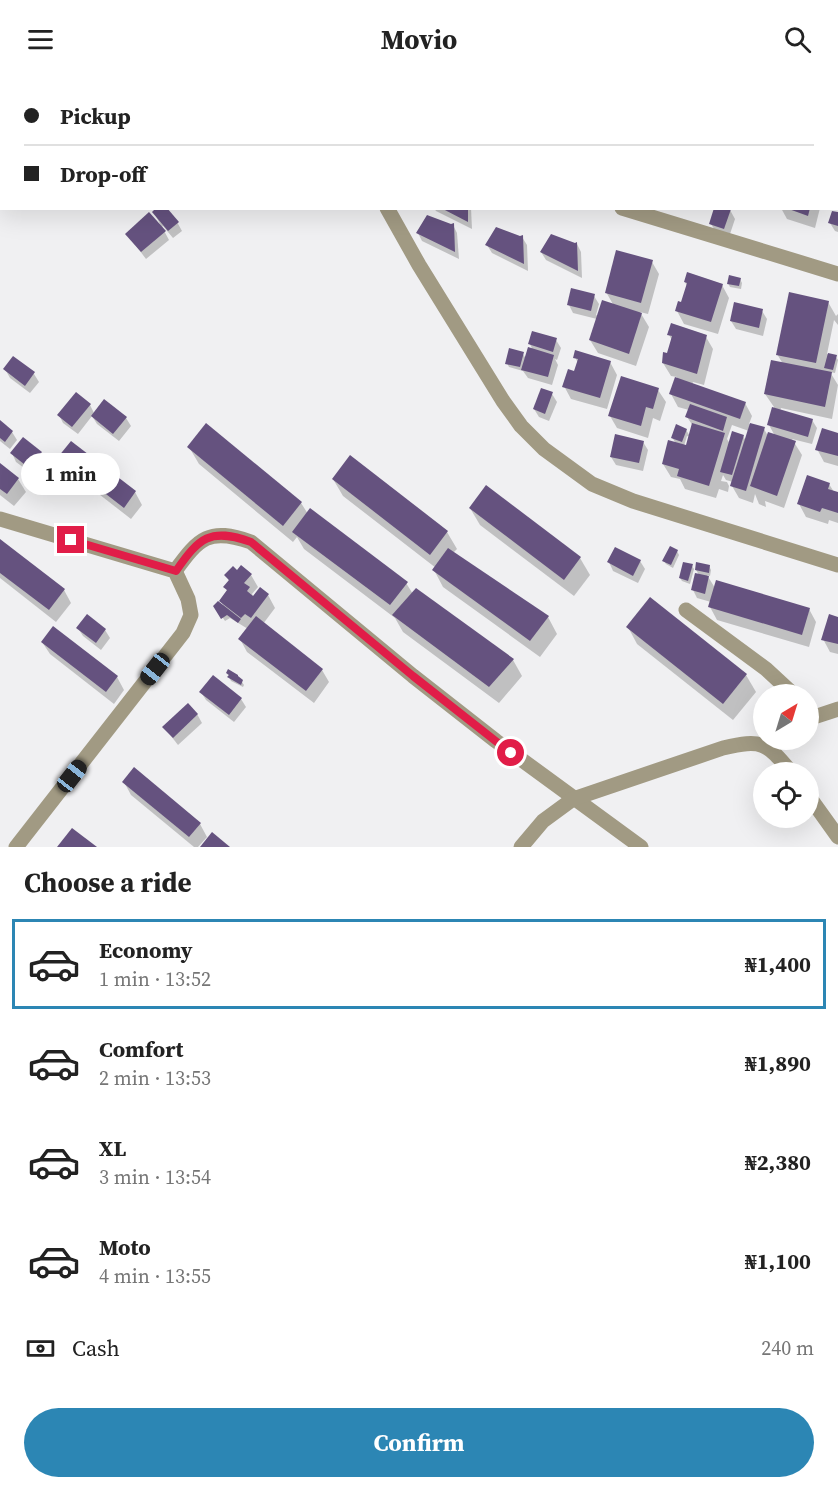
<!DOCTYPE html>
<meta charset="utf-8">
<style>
body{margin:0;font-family:"Source Serif 4",serif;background:#f6f6f6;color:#222;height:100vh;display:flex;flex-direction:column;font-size:22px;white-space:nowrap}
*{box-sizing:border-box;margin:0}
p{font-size:20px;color:#767676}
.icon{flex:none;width:33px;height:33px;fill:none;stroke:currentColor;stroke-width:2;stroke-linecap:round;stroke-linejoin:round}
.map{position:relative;height:769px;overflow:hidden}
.drawer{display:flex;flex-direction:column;background:#fff;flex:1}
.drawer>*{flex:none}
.banner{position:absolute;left:0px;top:0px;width:838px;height:132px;box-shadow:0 6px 24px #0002;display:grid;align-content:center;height:132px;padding:0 24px;background:#fff}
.needle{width:39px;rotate:38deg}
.fabs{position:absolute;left:753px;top:606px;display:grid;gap:12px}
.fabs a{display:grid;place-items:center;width:66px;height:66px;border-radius:50%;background:#fff;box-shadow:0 6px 24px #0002;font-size:30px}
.end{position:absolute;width:27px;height:27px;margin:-14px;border:8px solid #e11d48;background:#fff;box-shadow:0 0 0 3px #fff}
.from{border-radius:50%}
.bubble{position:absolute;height:42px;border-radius:21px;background:#fff;box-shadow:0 6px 24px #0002;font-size:20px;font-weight:700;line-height:42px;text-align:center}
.car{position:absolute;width:18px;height:36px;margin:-18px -9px;border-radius:8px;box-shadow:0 0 4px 2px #0007;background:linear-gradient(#222 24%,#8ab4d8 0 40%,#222 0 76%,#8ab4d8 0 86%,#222 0)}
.banner b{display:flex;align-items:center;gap:21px;height:57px;font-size:22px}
.banner b+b{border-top:2px solid #e0e0e0}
.banner i{width:15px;height:15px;background:#222}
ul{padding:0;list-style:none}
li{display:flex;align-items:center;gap:18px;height:90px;margin:0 12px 9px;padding:0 12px;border:3px solid transparent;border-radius:0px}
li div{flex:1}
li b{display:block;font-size:22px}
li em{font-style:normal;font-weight:700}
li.selected{border-color:#2c86b4}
li>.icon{width:54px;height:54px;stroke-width:1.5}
h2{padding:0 24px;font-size:27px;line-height:72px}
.pay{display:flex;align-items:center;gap:15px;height:66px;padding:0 24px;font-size:22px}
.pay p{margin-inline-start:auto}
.cta{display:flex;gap:12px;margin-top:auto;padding:12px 24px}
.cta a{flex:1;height:69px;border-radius:36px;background:#2c86b4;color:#fff;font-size:24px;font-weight:700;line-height:69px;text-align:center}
header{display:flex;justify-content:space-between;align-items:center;height:78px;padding:0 24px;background:#fff;font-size:27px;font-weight:700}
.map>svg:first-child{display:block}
</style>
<header><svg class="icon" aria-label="menu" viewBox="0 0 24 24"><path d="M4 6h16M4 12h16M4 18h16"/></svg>Movio<svg class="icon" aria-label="search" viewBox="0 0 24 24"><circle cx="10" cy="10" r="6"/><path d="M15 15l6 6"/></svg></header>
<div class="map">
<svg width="838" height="769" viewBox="0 0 838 769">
<rect width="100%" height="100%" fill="#f0f0f2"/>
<g fill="#0003" fill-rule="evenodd">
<path d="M434,0H457L461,2H433Z"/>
<path d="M653,0H674L673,2Z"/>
<path d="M785,0H830L829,2Z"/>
<path d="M833,0H838V69L837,2H832Z"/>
<path d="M434,130H471L472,151L436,133Z"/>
<path d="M716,130L730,132L735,141L729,159L716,154L711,146Z"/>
<path d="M781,130H820L815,150L787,141Z"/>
<path d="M154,134L177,144L182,153L173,160L163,148L162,149L169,162L146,181L127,156L161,148Z"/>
<path d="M838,136V154L835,153L830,145Z"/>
<path d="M453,147L457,155L459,181L422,163L418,155Z"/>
<path d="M522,159L527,167L528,193L492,175L487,167Z"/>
<path d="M577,166L581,174L582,200L546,182L541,174Z"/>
<path d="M652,184L659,196L648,236L640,234L649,249L636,288L598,275L590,262L597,241L573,235L569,227L594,218L599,226L596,237L598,238L614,228L606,214Z"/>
<path d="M740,201L742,205L741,211L730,209L728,205Z"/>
<path d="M685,204L722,207L729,220L718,256L684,246L677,233L682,226L687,208Z"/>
<path d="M828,224L836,238L838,236V247L834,242L827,276L836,279L838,282L835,295L830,294L838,307L832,341L781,330L780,333L812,342L817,350L812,366L792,361L802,377L784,430L765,423L766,429L759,426L755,416L753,425L739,420L732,408L733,404L726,402L723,397L721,403L727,404L729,408L728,414L719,411L716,420L685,411L680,401L671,399L663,386L676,366L672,359L686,352L690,358L693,348L687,339L689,332L678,329L671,316L677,299L671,298L663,285L668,277L672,262L669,257L706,259L713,271L704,307L693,304L692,307L745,325L752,338L749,346L764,351L768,358H775L769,347L774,329L765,316L783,286L777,276ZM732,347L749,353L746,363L743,358L730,366L727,361ZM687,358L690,359L687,369L684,368Z"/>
<path d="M762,233L767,241L763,258L736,251L731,243Z"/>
<path d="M556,262L561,270L557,282L555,281L558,287L552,307L528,300L523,293L509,289L507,285L523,276L526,281L533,273L530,266Z"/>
<path d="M575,279L610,284L617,297L607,331L571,321L564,308L575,295L578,285Z"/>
<path d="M13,280L34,296L39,304L30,315L10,300L5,291Z"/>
<path d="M658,312L666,324L660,343L653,340L648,360L617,350L610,338Z"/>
<path d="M552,316L557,324L549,343L539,339L534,331Z"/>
<path d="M90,327L94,335L126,340L131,348L119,363L97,346L92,338L78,356L63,345L59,337Z"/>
<path d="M0,344L12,354L17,362L10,371L0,363Z"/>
<path d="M207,347L301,425L308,436L406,505L413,516L513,582L522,598L499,625L403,554L395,540L304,471L297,459L293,464L199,386L189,369Z"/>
<path d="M838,356V388L824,384L817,371Z"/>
<path d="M23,361L41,375L46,383L35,398L16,384L12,375Z"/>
<path d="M643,364L648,372L643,393L616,387L611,379Z"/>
<path d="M71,365L135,414L142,427L131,441L68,392L60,380Z"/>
<path d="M0,387L18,401L26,414L14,428L0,417Z"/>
<path d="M333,401L447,454L457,471L453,475L548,539L557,556L540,579L443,509L434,492L436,490L343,418Z"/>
<path d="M829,406L834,414L838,416V445L829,442L828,446L806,439L799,426Z"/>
<path d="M470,430L580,480L590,497L574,518L480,447Z"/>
<path d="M0,463L64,512L71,525L56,544L0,500Z"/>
<path d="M677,473L679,477L673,490L666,486L664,483Z"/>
<path d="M640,483L645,491L638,505L613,493L609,484Z"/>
<path d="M692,488L694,491L690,506L682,503L680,500Z"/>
<path d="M709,488L711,492L710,498L707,497L715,510L809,531L816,544L809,569L717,542L710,529L711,524L697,520L693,512L699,497L696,492Z"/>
<path d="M237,494L251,497L258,509L252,516L254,520L268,517L275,530L263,546L322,592L329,604L314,625L247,574L240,561L248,551L230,540L225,543L215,528L225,531L221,523L228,514L225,509L229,503L226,497Z"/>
<path d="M838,540V576L830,574L823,561Z"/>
<path d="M628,549L746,597L756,614L733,642L637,566Z"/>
<path d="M53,550L117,599L124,612L114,626L50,576L42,564Z"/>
<path d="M78,550L105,552L110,560L101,572L83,558Z"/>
<path d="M227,595L242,604L244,607L243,609L231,603Z"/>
<path d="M201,614L241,621L246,629L234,644L206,622Z"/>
<path d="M197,636L202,645L178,667L164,649Z"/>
<path d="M124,704L200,746L207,759L198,769H194L131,717Z"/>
</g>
<g fill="#65527f">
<path d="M156,130H167L179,144L168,153L152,134Z"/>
<path d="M441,130H468V144Z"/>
<path d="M714,130L731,131L724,151L709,146Z"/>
<path d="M786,130H810L808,138Z"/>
<path d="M832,133L838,134V148L828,145Z"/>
<path d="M149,134L166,153L141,174L125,156Z"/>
<path d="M427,137L451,146L454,145L455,174L416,155Z"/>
<path d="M496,149L520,158L523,157L524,186L485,167Z"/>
<path d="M551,156L575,165L577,164L578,193L540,174Z"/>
<path d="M616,172L653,182L641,225L605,215Z"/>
<path d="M687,194L723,206L711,244L675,233L678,223L681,224L687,205L684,204Z"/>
<path d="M729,197L741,200L739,208L727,206Z"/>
<path d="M571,210L595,216L591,233L567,227Z"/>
<path d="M789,214L829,223L816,285L776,277Z"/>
<path d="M602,222L642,235L629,276L589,262Z"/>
<path d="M734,224L763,231L759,250L730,243Z"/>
<path d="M671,245L707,257L697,296L662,285L663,274L667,275L672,258L667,257Z"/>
<path d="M532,253L557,260L553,274L528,266Z"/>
<path d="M528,269L554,277L548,299L521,292Z"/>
<path d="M509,270L524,274L520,289L505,286Z"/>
<path d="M575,272L611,283L600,320L562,309L568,291L574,293L578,281L573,280Z"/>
<path d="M828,275L837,277L833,292L824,290Z"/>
<path d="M13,278L35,294L25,308L3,291Z"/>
<path d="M771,282L832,294L825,329L764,316Z"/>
<path d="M621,298L659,310L653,331L646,329L641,348L608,338Z"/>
<path d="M675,299L746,324L740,341L669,316Z"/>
<path d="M541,310L553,314L545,336L533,331Z"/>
<path d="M76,314L91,326L72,349L57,337Z"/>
<path d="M104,321L127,339L113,356L91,338Z"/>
<path d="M690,326L727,339L723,353L685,339Z"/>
<path d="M772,329L813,341L808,359L767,347Z"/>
<path d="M0,342L13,353L5,364L0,360Z"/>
<path d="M206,345L302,424L283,448L187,369Z"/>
<path d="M692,345L725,355L709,408L677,398L679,391L662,386L668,362L686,367Z"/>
<path d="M750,345L765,349L746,413L730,408Z"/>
<path d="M676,346L687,351L682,364L671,360Z"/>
<path d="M822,350L838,355V378L815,372Z"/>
<path d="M732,353L744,357L732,397L720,394Z"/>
<path d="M768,354L796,363L777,418L750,408Z"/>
<path d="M615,356L644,363L639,385L610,379Z"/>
<path d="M23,359L42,374L29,390L10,375Z"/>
<path d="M71,363L136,413L124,430L58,379Z"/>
<path d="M350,377L448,453L430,477L332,401Z"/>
<path d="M0,385L19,400L7,416L0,411Z"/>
<path d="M807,397L830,405L828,411L838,414V435L822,430L820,434L797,426Z"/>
<path d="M486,407L581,479L564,502L469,430Z"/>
<path d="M310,430L408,504L390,527L292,454Z"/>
<path d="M0,461L65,511L49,532L0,495Z"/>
<path d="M670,468L678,472L671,487L662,483Z"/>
<path d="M615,469L641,482L633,498L607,484Z"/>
<path d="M448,470L549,538L530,563L432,492Z"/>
<path d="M683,484L693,486L688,503L679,500Z"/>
<path d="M696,484L710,487L709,495L695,492Z"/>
<path d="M241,487L252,496L244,505L250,509L247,513L253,518L260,509L269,516L251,540L245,536L241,540L219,523L227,512L223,509L229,502L224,497L233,488L237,492Z"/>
<path d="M695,495L709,498L705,516L691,512Z"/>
<path d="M716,502L810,530L802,557L708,529Z"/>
<path d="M416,510L514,581L489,609L392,537Z"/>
<path d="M650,519L747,596L723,626L626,549Z"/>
<path d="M218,523L241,541L238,545L227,537L221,541L213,528Z"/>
<path d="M87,536L106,551L96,565L76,550Z"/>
<path d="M829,536L838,539V566L821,562Z"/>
<path d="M256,538L323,591L306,613L238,561Z"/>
<path d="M53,548L118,598L106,614L41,564Z"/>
<path d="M228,591L238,597V598L243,602L241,607L227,599L229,597L226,595Z"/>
<path d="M213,597L242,620L229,637L199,614Z"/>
<path d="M188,625L198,636L173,660L162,649Z"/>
<path d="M134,689L201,745L189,759L122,704Z"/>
<path d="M72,750L97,769H57Z"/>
<path d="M212,754L230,769H200Z"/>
</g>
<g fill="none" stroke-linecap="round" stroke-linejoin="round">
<g stroke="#a19a83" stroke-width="15">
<path d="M315,0L316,2"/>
<path d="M387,130L419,187L503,323L521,348L544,371L592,406L633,423L838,487"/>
<path d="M622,130L838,196"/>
<path d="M0,441L175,493L188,521L191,537L183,555L16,769"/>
<path d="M175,493C199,460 209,449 251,464L413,598L496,663L641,769"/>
<path d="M686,532L766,591L793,616"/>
<path d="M808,641L838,631"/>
<path d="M808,717L838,759"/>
<path d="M521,769L543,743L573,721L723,670C762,661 766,664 791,694"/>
</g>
</g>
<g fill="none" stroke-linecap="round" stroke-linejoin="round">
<path stroke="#e11d48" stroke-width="8" d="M71,462L176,493C199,460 210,449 251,464L413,598L511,675"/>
</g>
</svg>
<div class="fabs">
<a><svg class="needle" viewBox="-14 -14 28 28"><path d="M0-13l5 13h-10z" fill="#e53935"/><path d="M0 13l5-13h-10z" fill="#767676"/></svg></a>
<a><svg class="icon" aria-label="locate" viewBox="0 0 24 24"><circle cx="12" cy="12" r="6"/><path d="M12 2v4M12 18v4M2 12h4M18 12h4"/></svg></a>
</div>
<i class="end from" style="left:511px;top:675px"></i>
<i class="end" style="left:71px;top:462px"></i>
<div class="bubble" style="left:21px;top:375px;width:99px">1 min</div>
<i class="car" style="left:155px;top:591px;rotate:218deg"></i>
<i class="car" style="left:72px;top:698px;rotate:38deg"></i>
<div class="banner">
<b><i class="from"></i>Pickup</b>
<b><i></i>Drop-off</b>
</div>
</div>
<section class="drawer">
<h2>Choose a ride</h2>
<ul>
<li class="selected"><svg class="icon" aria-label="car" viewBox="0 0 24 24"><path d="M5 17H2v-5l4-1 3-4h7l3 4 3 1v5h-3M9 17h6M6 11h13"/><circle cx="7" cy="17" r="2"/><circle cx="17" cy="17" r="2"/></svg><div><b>Economy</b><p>1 min · 13:52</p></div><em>₦1,400</em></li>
<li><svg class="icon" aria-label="car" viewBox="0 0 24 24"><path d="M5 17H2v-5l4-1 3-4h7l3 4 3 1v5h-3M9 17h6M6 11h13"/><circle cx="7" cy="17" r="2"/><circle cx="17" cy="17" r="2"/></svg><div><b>Comfort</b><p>2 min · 13:53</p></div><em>₦1,890</em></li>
<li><svg class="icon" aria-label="car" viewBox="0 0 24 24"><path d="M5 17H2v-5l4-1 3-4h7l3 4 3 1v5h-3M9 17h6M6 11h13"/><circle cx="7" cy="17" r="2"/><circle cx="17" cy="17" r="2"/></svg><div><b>XL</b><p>3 min · 13:54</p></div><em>₦2,380</em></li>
<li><svg class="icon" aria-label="car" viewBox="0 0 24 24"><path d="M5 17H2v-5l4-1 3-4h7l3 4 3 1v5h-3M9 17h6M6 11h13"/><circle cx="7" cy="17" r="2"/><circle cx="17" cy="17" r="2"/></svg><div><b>Moto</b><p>4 min · 13:55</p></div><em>₦1,100</em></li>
</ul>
<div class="pay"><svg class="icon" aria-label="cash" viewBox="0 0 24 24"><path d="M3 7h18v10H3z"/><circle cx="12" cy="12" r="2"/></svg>Cash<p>240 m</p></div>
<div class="cta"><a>Confirm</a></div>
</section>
